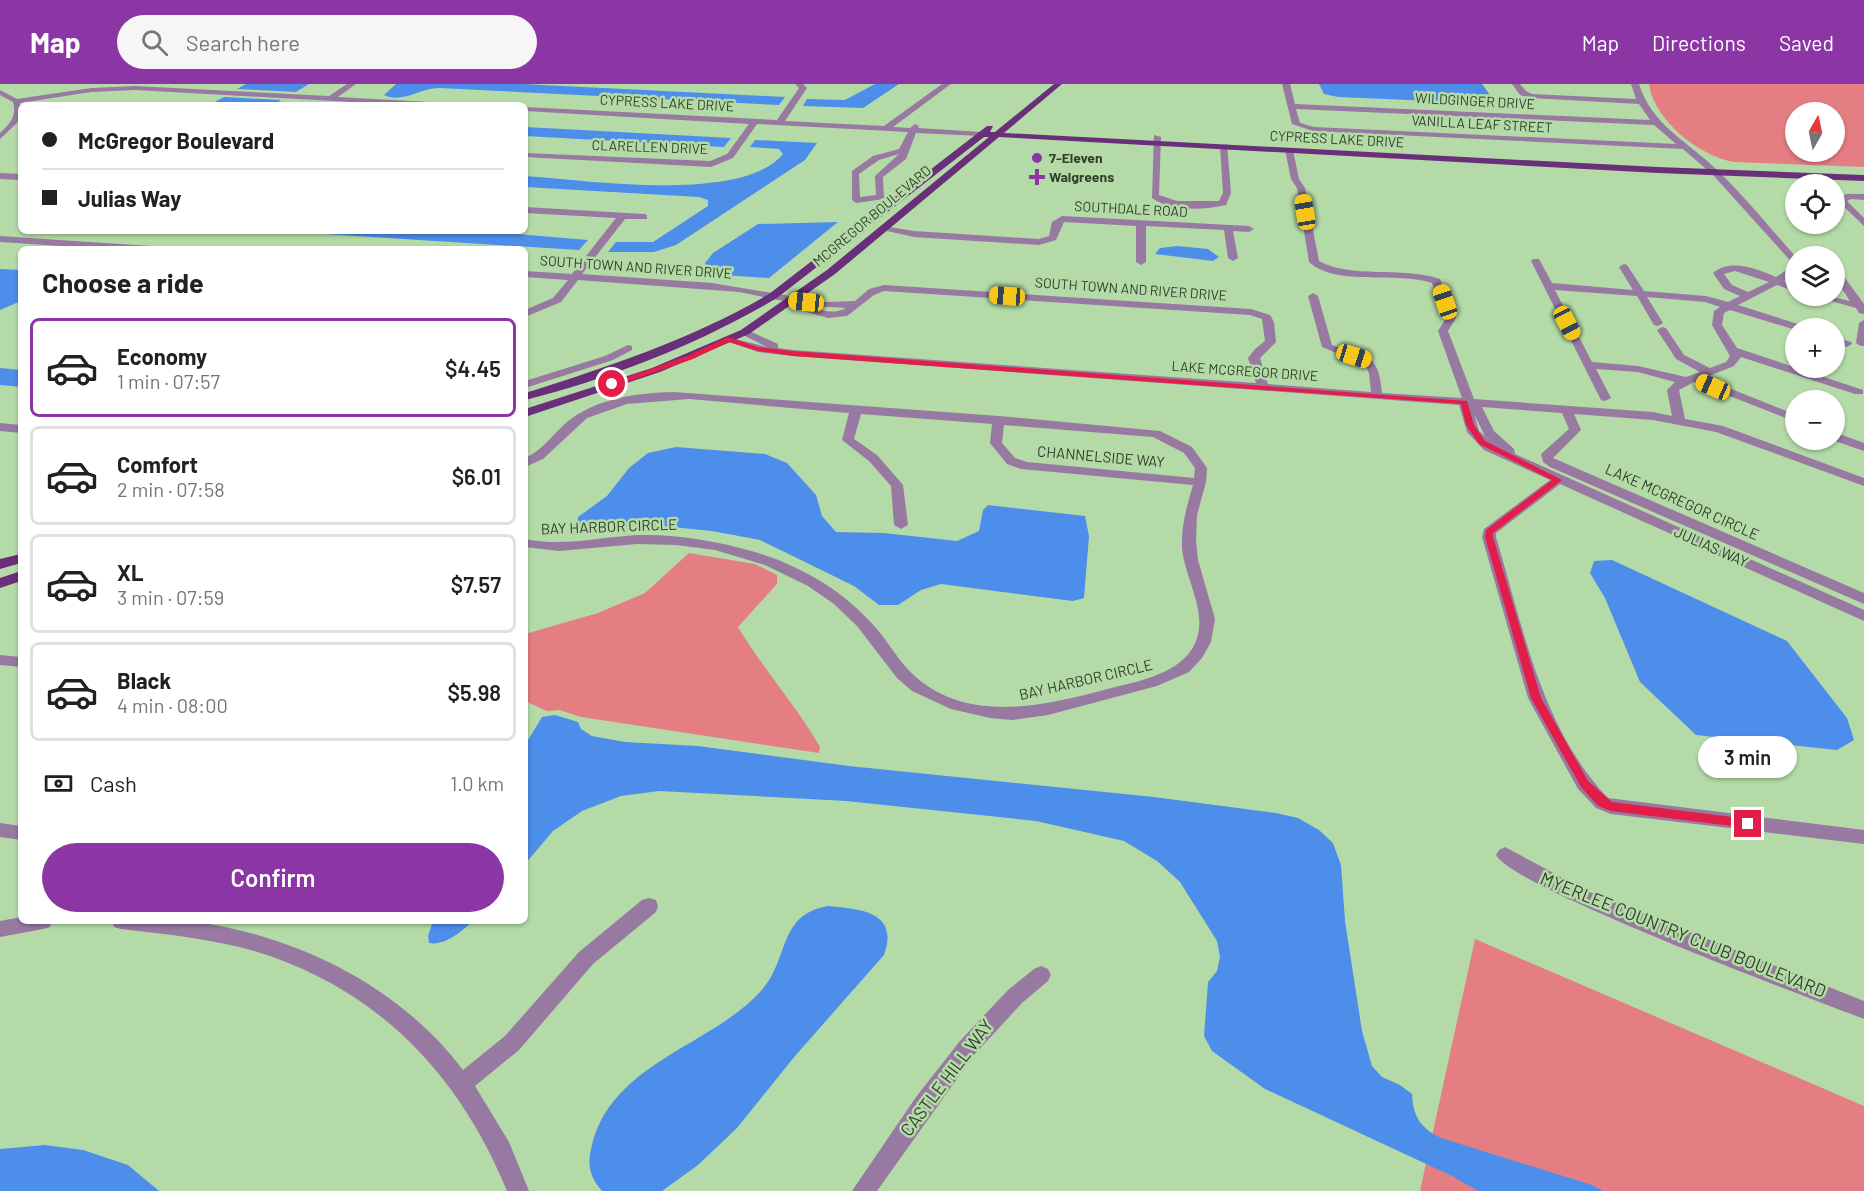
<!DOCTYPE html>
<meta charset="utf-8">
<style>
body{margin:0;font-family:Barlow,sans-serif;background:#f6f6f6;color:#202124;height:100vh;display:flex;flex-direction:column;font-size:22px;white-space:nowrap}
*{box-sizing:border-box;margin:0}
p{font-size:20px;color:#757577}
.icon{flex:none;width:33px;height:33px;fill:none;stroke:currentColor;stroke-width:2;stroke-linecap:round;stroke-linejoin:round}
.map{position:relative;flex:1;overflow:hidden}
.sheet{position:absolute;left:18px;top:162px;width:510px;height:678px;display:flex;flex-direction:column;background:#fff;border-radius:9px;box-shadow:0 2px 4px #0004}
.sheet>*{flex:none}
.guide{position:absolute;left:18px;top:18px;width:510px;height:132px;border-radius:9px;box-shadow:0 2px 4px #0004;display:grid;align-content:center;height:132px;padding:0 24px;background:#fff}
.needle{width:39px;rotate:9deg}
.fabs{position:absolute;left:1785px;top:18px;display:grid;gap:12px}
.fabs a{display:grid;place-items:center;width:60px;height:60px;border-radius:50%;background:#fff;box-shadow:0 2px 4px #0004;font-size:30px}
.end{position:absolute;width:27px;height:27px;margin:-14px;border:8px solid #e11d48;background:#fff;box-shadow:0 0 0 3px #fff}
.from{border-radius:50%}
.bubble{position:absolute;height:42px;border-radius:21px;background:#fff;box-shadow:0 2px 4px #0004;font-size:20px;font-weight:600;line-height:42px;text-align:center}
.car{position:absolute;width:18px;height:36px;margin:-18px -9px;border-radius:8px;box-shadow:0 0 4px 2px #0007;background:linear-gradient(#f5c518 24%,#345 0 40%,#f5c518 0 76%,#345 0 86%,#f5c518 0)}
.guide b{display:flex;align-items:center;gap:21px;height:57px;font-size:22px}
.guide b+b{border-top:2px solid #e0e0e0}
.guide i{width:15px;height:15px;background:#202124}
ul{padding:0;list-style:none}
li{display:flex;align-items:center;gap:18px;height:99px;margin:0 12px 9px;padding:0 12px;border:3px solid #e0e0e0;border-radius:9px}
li div{flex:1}
li b{display:block;font-size:22px}
li em{font-style:normal;font-weight:600}
li.current{border-color:#8b36a4}
li>.icon{width:54px;height:54px;stroke-width:1.5}
h2{padding:0 24px;font-size:27px;line-height:72px}
.pay{display:flex;align-items:center;gap:15px;height:66px;padding:0 24px;font-size:22px}
.pay p{margin-inline-start:auto}
.button{display:flex;gap:12px;margin-top:auto;padding:12px 24px}
.button a{flex:1;height:69px;border-radius:36px;background:#8b36a4;color:#fff;font-size:24px;font-weight:600;line-height:69px;text-align:center}
header{display:flex;align-items:center;gap:36px;box-sizing:border-box;height:84px;padding:0 30px;background:#8b36a4;color:#fff}
header strong{font-size:28px}
nav{display:flex;gap:33px;margin-inline-start:auto;font-size:21px}
.search{width:420px;height:54px;background:#f6f6f6;display:flex;align-items:center;gap:15px;box-sizing:border-box;padding:0 21px;border-radius:33px;color:#757577;font-size:22px}
.map>svg:first-child{display:block}
</style>
<header>
<strong>Map</strong>
<div class="search"><svg class="icon" aria-label="search" viewBox="0 0 24 24"><circle cx="10" cy="10" r="6"/><path d="M15 15l6 6"/></svg>Search here</div>
<nav><a>Map</a><a>Directions</a><a>Saved</a></nav>
</header>
<div class="map">
<svg width="1864" height="1107" viewBox="0 0 1864 1107">
<rect width="100%" height="100%" fill="#b4dba7"/>
<g fill="#e57e83" fill-rule="evenodd">
<path d="M1649,0H1864V83L1734,78C1699,72 1654,36 1649,0ZM1834,28V68H1796V28Z"/>
<path d="M689,469L755,480L777,491V500L738,543C763,585 796,621 820,663L819,669L581,633L559,626L547,627L525,617V550L598,529L645,509Z"/>
<path d="M1475,855L1864,1022V1107H1420Z"/>
</g>
<g fill="#4d8eeb">
<path d="M246,0H309L296,8L237,5Z"/>
<path d="M396,0H523L785,13L779,21L439,4C420,4 402,20 384,11Z"/>
<path d="M875,0H899L863,24L803,22L807,15L845,16Z"/>
<path d="M1319,0H1482L1493,15L1478,19L1338,13L1324,10Z"/>
<path d="M224,13L281,16L274,21H209Z"/>
<path d="M525,43L731,54L724,63L525,52Z"/>
<path d="M755,56L817,59L805,76L676,161L654,168H608L616,158H653L708,122V116L699,113L525,103V92C586,96 742,120 783,70L779,65L750,63Z"/>
<path d="M838,138L769,194L707,190L705,179L713,169L758,140Z"/>
<path d="M277,147H481L588,156L579,166Z"/>
<path d="M1177,162L1208,165L1219,173L1213,177L1155,170L1160,164Z"/>
<path d="M0,185L21,186V217L0,226Z"/>
<path d="M0,284L21,286V303L0,301Z"/>
<path d="M676,363L765,370L787,379L816,411L822,432L836,448L884,449L957,457L979,447L983,426L988,421L1085,432L1089,452L1084,514L1073,517L941,500L921,506L898,521H879L854,502L760,456L712,447L651,441L577,445L578,433L607,412L629,384L648,369Z"/>
<path d="M1612,476L1787,557L1847,634L1854,656L1837,666L1696,651L1640,598L1605,514L1590,489L1594,477Z"/>
<path d="M555,631L578,638L581,645L592,652L625,658L698,662L849,682L1154,713L1276,729L1298,734L1319,746L1333,759L1341,781L1345,837L1362,947L1372,982L1382,993L1400,1001L1412,1010C1413,1033 1421,1044 1441,1054L1592,1101L1603,1107H1478L1452,1092L1265,1005L1212,967L1204,952L1208,898L1217,887L1220,873L1217,857L1180,798L1157,777L1124,757L1036,737L846,717L659,707L621,712L582,727L553,747L525,780V661L542,633Z"/>
<path d="M828,822C859,825 900,827 884,871L795,972L737,1044L698,1081L662,1107H602C589,1092 587,1080 592,1061C612,979 711,962 761,907C790,875 777,831 828,822Z"/>
<path d="M433,837H473C462,847 445,862 429,859L428,852Z"/>
<path d="M45,1061L83,1066L128,1081L159,1107H0V1065Z"/>
</g>
<g fill="none" stroke-linecap="round" stroke-linejoin="round">
<g fill="#9879a2" fill-rule="evenodd">
<path d="M347,0H356L338,13L447,19L451,21H405L135,6L91,8L20,19L19,37L0,55V49C10,40 17,32 13,18L0,11V6L17,15L91,4L135,2L329,12Z"/>
<path d="M795,0H803L807,4L785,37L884,42L942,0H951L893,43L910,44L915,40L919,42L918,44L982,48L986,50L982,52L916,49L906,75L883,93L884,115L856,119L852,116V87L873,72L899,65L908,48L757,40L733,74L711,83L525,73V69L710,77L727,70L749,40L525,27V23L777,36L799,4ZM899,70L875,92L876,111L860,113L859,90L879,76Z"/>
<path d="M1282,0H1290L1295,20L1650,36L1639,20L1531,14L1520,11L1512,0H1520L1526,7L1532,10L1636,15L1631,0H1639C1652,42 1688,57 1718,87C1746,114 1770,144 1796,173V183L1714,92L1683,65L1313,47L1292,40ZM1296,25L1654,41L1676,60L1314,43L1300,39Z"/>
<path d="M1154,51L1161,53L1159,111L1177,117H1219L1223,109L1220,62L1227,60L1231,109L1226,121C1204,126 1172,128 1152,114Z"/>
<path d="M1289,64L1293,66L1299,95L1305,104L1319,177C1351,195 1401,182 1440,195L1456,234L1448,247L1474,315L1653,328L1672,332L1667,306L1675,298L1638,288L1596,285L1611,314L1605,317L1601,316L1531,177L1533,175H1539L1552,199L1633,206L1619,183L1624,180L1627,181L1644,207L1706,212L1728,218L1740,212L1724,205L1713,189C1730,174 1757,185 1776,193L1788,185H1794V189L1784,197L1796,201V208L1777,201L1738,221L1804,242L1805,244L1796,246L1730,226L1724,229L1722,241L1737,264L1863,306V310H1855L1741,273L1734,282L1704,294L1796,331V338L1694,298L1679,306L1685,335L1723,342L1864,394V402L1716,348L1653,336L1574,330L1581,346L1553,374L1864,509V520L1550,383L1543,378L1541,370L1569,345L1562,329L1482,323L1494,347L1514,365L1515,370L1864,526V537L1560,400L1496,449V453C1523,543 1541,644 1608,714L1864,746V760L1611,730L1596,724L1578,705L1528,614L1482,453L1484,445L1550,396L1484,366L1467,348L1459,321L793,272L758,268L723,256L728,253L767,263L741,250L740,248L745,245L778,260V264L793,266L1256,299L1248,274L1255,265L1265,257L1262,235L1250,231L884,207L874,211L847,232L828,234L807,228L788,218L739,208L578,196L561,218L525,233V226L553,214L568,196L525,193V187L572,190L616,134L525,129V123L644,130L647,131V135H625L582,190L712,199L826,218L855,217L869,205L884,201L1251,225L1270,231L1274,238L1276,258L1260,274L1268,300L1371,308L1369,289L1365,281L1322,263L1308,212L1313,209L1318,212L1332,261C1365,274 1379,267 1382,309L1462,314L1438,247L1446,234L1432,199C1397,187 1336,203 1309,178L1297,104L1291,95L1285,66ZM1735,187L1769,198L1748,208L1732,201L1724,190ZM1555,206L1637,212L1654,241L1658,242L1663,239L1647,213L1705,218L1720,223L1714,227L1712,241L1730,272L1726,278L1710,284L1684,271L1666,244L1662,243L1657,246L1676,275L1700,288L1686,293L1638,282L1592,278L1572,239L1568,236L1569,234ZM812,222L846,224C834,230 824,228 812,222ZM1474,330L1485,352L1496,362L1479,347Z"/>
<path d="M0,89L21,90V96L0,95Z"/>
<path d="M1846,110H1864V116L1851,115L1847,117L1864,134V142L1838,117Z"/>
<path d="M1062,132L1249,142L1254,145L1249,148L1233,147L1238,174L1233,177L1228,174L1224,146L1146,142V178L1141,181L1136,178V142L1064,138L1056,156L1039,161L914,153L878,145L883,142L914,147L1039,155L1049,152L1052,138Z"/>
<path d="M0,152L150,162L155,165H107L0,158Z"/>
<path d="M1841,193L1845,194L1864,220V230L1859,229L1856,224L1813,212H1829L1850,217L1836,196Z"/>
<path d="M1864,236V262H1861L1856,259L1859,239Z"/>
<path d="M1834,253L1851,258L1852,260L1847,263L1834,260Z"/>
<path d="M628,261L632,262V266L613,276L525,304V297L605,272Z"/>
<path d="M674,308L999,332L1160,347L1192,363L1207,384L1206,398L1197,431L1196,457L1198,476L1215,535L1211,558L1202,574L1189,588L1157,602L1048,631L1012,636L990,634L951,625L912,607L897,594L857,542L834,520L808,502L765,481L715,466L676,461L637,460L559,467L525,463V455C563,463 600,453 638,451C678,450 717,457 755,468C802,482 844,507 876,544C890,560 900,580 917,594C970,639 1043,622 1104,606C1133,598 1175,592 1192,565C1212,533 1185,497 1182,464C1181,441 1187,422 1193,401L1021,385L1007,380L990,359L992,340L861,330L854,355L877,371L903,401L908,441L901,445L894,441L891,402L869,377L842,356L849,329L689,315L627,320L587,334L543,375L525,383V374C543,366 553,350 567,338C597,314 637,309 674,308ZM1004,341L1153,353L1184,369L1195,384L1194,394L1027,378L1015,374L1002,359Z"/>
<path d="M0,339L21,341V349L0,347Z"/>
<path d="M1834,348L1864,359V367L1832,356H1834Z"/>
<path d="M0,571L21,573V583L0,581Z"/>
<path d="M0,739L21,742V756L0,753Z"/>
<path d="M1505,763L1587,807L1864,917V935C1812,915 1512,803 1496,771L1499,766Z"/>
<path d="M649,814L656,816L658,822L656,828L593,880L519,966L475,1002L509,1058L529,1107H507C462,997 387,914 273,873C225,856 172,851 121,845L114,843L112,837C137,837 164,834 189,837C294,850 399,901 463,986L505,952L579,868L642,816Z"/>
<path d="M21,833V837H52L50,843L43,845L0,853V837Z"/>
<path d="M1041,882L1048,885L1051,891L1048,897L1022,919L974,971L877,1107H852L916,1013L960,957L1008,906L1034,885Z"/>
</g>
<g fill="#692f7a" fill-rule="evenodd">
<path d="M1054,0H1062L1004,49L1658,83L1864,91V97L1658,89L999,53L835,190L749,250L660,288L525,333V325L652,284L741,246L827,186L989,53H984L777,214C699,260 612,294 525,316V309C610,282 692,255 769,210L987,42H993L990,48H995Z"/>
<path d="M21,470V479L0,485V475Z"/>
<path d="M21,487V497L0,504V494Z"/>
</g>
</g>
<path fill="#e11d48" d="M728,253L758,263L793,267L1467,317L1474,341L1485,357L1562,396L1493,449V453L1541,614L1588,697L1612,718L1748,735L1754,740L1748,744L1611,727L1598,722L1581,703L1531,614L1485,453L1486,446L1552,396L1479,360L1466,341L1461,320L793,272L758,267L729,258L693,275L615,302L608,300L687,272Z"/>
<g fill="#8b36a4" stroke="#b4dba7" stroke-width="2">
<circle cx="1037" cy="74" r="6"/>
<path d="M1034 84h6v6h6v6h-6v6h-6v-6h-6v-6h6z"/>
</g>
<g text-anchor="middle" stroke-width="5" stroke-linejoin="round" paint-order="stroke">
<g font-size="14" fill="#31402b" stroke="#b4dba7">
<text transform="translate(1475 17) rotate(3)" y="5">WILDGINGER DRIVE</text>
<text transform="translate(667 19) rotate(3)" y="5">CYPRESS LAKE DRIVE</text>
<text transform="translate(1482 40) rotate(3)" y="5">VANILLA LEAF STREET</text>
<text transform="translate(1337 55) rotate(3)" y="5">CYPRESS LAKE DRIVE</text>
<text transform="translate(650 63) rotate(2)" y="5">CLARELLEN DRIVE</text>
<text transform="translate(1131 125) rotate(3)" y="5">SOUTHDALE ROAD</text>
<text transform="translate(872 132) rotate(-40)" y="5">MCGREGOR BOULEVARD</text>
<text transform="translate(636 183) rotate(4)" y="5">SOUTH TOWN AND RIVER DRIVE</text>
<text transform="translate(1131 205) rotate(4)" y="5">SOUTH TOWN AND RIVER DRIVE</text>
<text transform="translate(1245 287) rotate(4)" y="5">LAKE MCGREGOR DRIVE</text>
</g>
<g font-size="14" font-weight="bold" fill="#31402b" stroke="#b4dba7" text-anchor="start">
<text x="1049" y="79">7-Eleven</text>
<text x="1049" y="98">Walgreens</text>
</g>
<g font-size="15" fill="#31402b" stroke="#b4dba7">
<text transform="translate(1101 373) rotate(5)" y="5">CHANNELSIDE WAY</text>
<text transform="translate(1682 418) rotate(24)" y="5">LAKE MCGREGOR CIRCLE</text>
<text transform="translate(609 443) rotate(-2)" y="5">BAY HARBOR CIRCLE</text>
<text transform="translate(1711 463) rotate(24)" y="5">JULIAS WAY</text>
<text transform="translate(1086 596) rotate(-13)" y="5">BAY HARBOR CIRCLE</text>
</g>
<g font-size="18" fill="#31402b" stroke="#b4dba7">
<text transform="translate(1683 851) rotate(22)" y="6">MYERLEE COUNTRY CLUB BOULEVARD</text>
<text transform="translate(947 994) rotate(-53)" y="6">CASTLE HILL WAY</text>
</g>
</g>
</svg>
<div class="fabs">
<a><svg class="needle" viewBox="-14 -14 28 28"><path d="M0-13l5 13h-10z" fill="#e53935"/><path d="M0 13l5-13h-10z" fill="#757577"/></svg></a>
<a><svg class="icon" aria-label="locate" viewBox="0 0 24 24"><circle cx="12" cy="12" r="6"/><path d="M12 2v4M12 18v4M2 12h4M18 12h4"/></svg></a>
<a><svg class="icon" aria-label="layers" viewBox="0 0 24 24"><path d="M12 4l9 5-9 5-9-5zM3 14l9 5 9-5"/></svg></a>
<a>+</a>
<a>−</a>
</div>
<i class="end from" style="left:612px;top:300px"></i>
<i class="end" style="left:1748px;top:740px"></i>
<div class="bubble" style="left:1698px;top:652px;width:99px">3 min</div>
<i class="car" style="left:1305px;top:128px;rotate:351deg"></i>
<i class="car" style="left:1007px;top:212px;rotate:274deg"></i>
<i class="car" style="left:806px;top:218px;rotate:276deg"></i>
<i class="car" style="left:1445px;top:218px;rotate:341deg"></i>
<i class="car" style="left:1567px;top:239px;rotate:152deg"></i>
<i class="car" style="left:1354px;top:272px;rotate:107deg"></i>
<i class="car" style="left:1713px;top:303px;rotate:294deg"></i>
<div class="guide">
<b><i class="from"></i>McGregor Boulevard</b>
<b><i></i>Julias Way</b>
</div>
<section class="sheet">
<h2>Choose a ride</h2>
<ul>
<li class="current"><svg class="icon" aria-label="car" viewBox="0 0 24 24"><path d="M5 17H2v-5l4-1 3-4h7l3 4 3 1v5h-3M9 17h6M6 11h13"/><circle cx="7" cy="17" r="2"/><circle cx="17" cy="17" r="2"/></svg><div><b>Economy</b><p>1 min · 07:57</p></div><em>$4.45</em></li>
<li><svg class="icon" aria-label="car" viewBox="0 0 24 24"><path d="M5 17H2v-5l4-1 3-4h7l3 4 3 1v5h-3M9 17h6M6 11h13"/><circle cx="7" cy="17" r="2"/><circle cx="17" cy="17" r="2"/></svg><div><b>Comfort</b><p>2 min · 07:58</p></div><em>$6.01</em></li>
<li><svg class="icon" aria-label="car" viewBox="0 0 24 24"><path d="M5 17H2v-5l4-1 3-4h7l3 4 3 1v5h-3M9 17h6M6 11h13"/><circle cx="7" cy="17" r="2"/><circle cx="17" cy="17" r="2"/></svg><div><b>XL</b><p>3 min · 07:59</p></div><em>$7.57</em></li>
<li><svg class="icon" aria-label="car" viewBox="0 0 24 24"><path d="M5 17H2v-5l4-1 3-4h7l3 4 3 1v5h-3M9 17h6M6 11h13"/><circle cx="7" cy="17" r="2"/><circle cx="17" cy="17" r="2"/></svg><div><b>Black</b><p>4 min · 08:00</p></div><em>$5.98</em></li>
</ul>
<div class="pay"><svg class="icon" aria-label="cash" viewBox="0 0 24 24"><path d="M3 7h18v10H3z"/><circle cx="12" cy="12" r="2"/></svg>Cash<p>1.0 km</p></div>
<div class="button"><a>Confirm</a></div>
</section>
</div>
